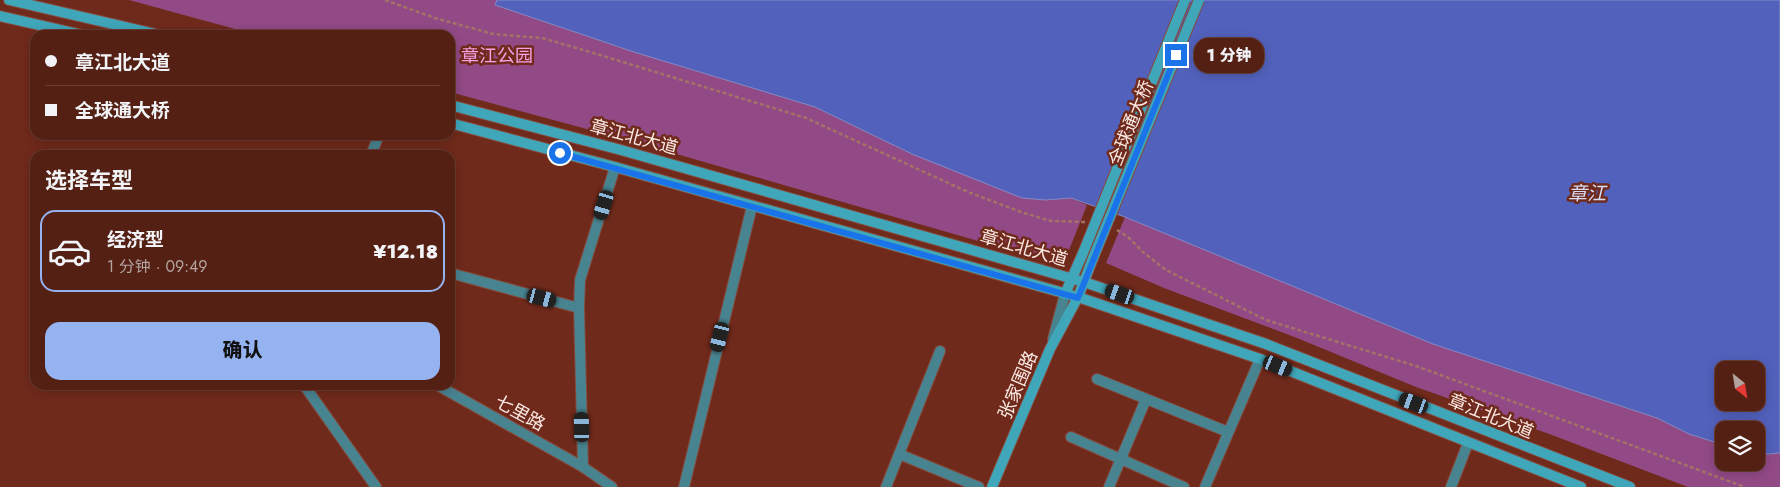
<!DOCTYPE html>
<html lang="zh">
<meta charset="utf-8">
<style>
body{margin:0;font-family:Jost,"Noto Sans SC",sans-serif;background:#5d2d22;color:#f1f3f6;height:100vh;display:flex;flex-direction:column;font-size:19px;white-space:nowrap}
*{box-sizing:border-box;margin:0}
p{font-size:16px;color:#b5a3a0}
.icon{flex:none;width:28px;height:28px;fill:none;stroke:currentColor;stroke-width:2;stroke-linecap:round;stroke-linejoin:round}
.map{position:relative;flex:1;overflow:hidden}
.side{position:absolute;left:30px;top:150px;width:425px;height:240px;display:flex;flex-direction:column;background:#542014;border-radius:15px;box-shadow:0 2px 12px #0003,0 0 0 1px #6a3e34}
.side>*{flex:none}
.banner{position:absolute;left:30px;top:30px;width:425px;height:110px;border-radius:15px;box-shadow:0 2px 12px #0003,0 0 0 1px #6a3e34;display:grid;align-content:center;height:110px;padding:0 15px;background:#542014}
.needle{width:32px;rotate:150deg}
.tools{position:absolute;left:1715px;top:361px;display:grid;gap:10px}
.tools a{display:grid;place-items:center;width:50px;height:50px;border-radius:10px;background:#542014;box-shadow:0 2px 12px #0003,0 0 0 1px #6a3e34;font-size:25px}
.end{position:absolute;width:22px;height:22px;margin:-11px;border:6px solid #1a73e8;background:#fff;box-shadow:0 0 0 2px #fff}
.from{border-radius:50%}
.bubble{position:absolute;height:35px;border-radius:15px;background:#542014;box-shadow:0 2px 12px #0003,0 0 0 1px #6a3e34;font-size:16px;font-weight:800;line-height:35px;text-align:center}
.car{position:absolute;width:15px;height:30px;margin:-15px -8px;border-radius:6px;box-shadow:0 0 4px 1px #0007;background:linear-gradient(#222 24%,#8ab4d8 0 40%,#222 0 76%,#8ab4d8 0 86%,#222 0)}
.banner b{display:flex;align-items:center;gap:18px;height:48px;font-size:19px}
.banner b+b{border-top:1px solid #6a3e34}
.banner i{width:12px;height:12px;background:#f1f3f6}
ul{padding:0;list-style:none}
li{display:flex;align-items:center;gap:15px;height:82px;margin:0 10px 8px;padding:0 5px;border:2px solid transparent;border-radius:15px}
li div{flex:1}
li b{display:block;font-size:19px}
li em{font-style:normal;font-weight:800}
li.on{border-color:#95b2f1}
li>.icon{width:45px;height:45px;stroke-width:1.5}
h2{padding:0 15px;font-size:22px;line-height:60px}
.button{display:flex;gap:10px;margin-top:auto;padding:10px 15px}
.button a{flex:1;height:58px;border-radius:15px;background:#95b2f1;color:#111;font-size:20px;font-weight:800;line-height:58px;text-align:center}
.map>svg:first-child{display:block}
</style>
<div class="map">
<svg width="1780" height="487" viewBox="0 0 1780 487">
<rect width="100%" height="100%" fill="#702a1b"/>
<g fill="#924a86">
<path d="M129,0H497L495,5L634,52L815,107L912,154L1045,200L1071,198L1087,205L1067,255L1038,254L999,247L635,142L450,92V35H257Z"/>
<path d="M1125,217L1433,344L1657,418L1689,434L1724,445V462H1756V455L1780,453V487H1688L1552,435L1416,387L1297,338L1164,288L1106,263Z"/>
</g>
<path fill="#5261bc" stroke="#858ac8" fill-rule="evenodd" d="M497,0H1780V453L1756,455V430H1724V445L1689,434L1657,418L1433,344L1125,217L1071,198L1045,200L1022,198L912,154L815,107L634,52L495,5ZM1724,370H1756V402H1724Z"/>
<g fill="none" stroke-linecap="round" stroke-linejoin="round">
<g stroke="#86493b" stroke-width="12">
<g id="minor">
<path d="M371,155L379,135"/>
<path d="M450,273L579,308"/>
<path d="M1097,379L1228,432"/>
<path d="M304,385L376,487"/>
<path d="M437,385L583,467L612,487"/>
<path d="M1071,437L1184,487"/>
<path d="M899,454L979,487"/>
<path d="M583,467L579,308L580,280L615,167"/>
<path d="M684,487L752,206"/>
<path d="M886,487L940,351"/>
<path d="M1109,487L1146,399"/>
<path d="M1205,487L1260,359"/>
<path d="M1451,487L1468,443"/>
</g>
</g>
<g stroke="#86493b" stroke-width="12">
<path id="tertiary" d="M1053,339L1065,294"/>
</g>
<g stroke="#86493b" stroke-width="12">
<g id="secondary">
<path d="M9,0L160,35"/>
<path d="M0,16L83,35"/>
<path d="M450,105L621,150L1084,282L1266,344L1630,487"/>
<path d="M450,123L615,167L1078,297L1260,359L1581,487"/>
<path d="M1065,294L1083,253"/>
<path d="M992,487L1050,349L1078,297L1093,258"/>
</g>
</g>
<g stroke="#a47266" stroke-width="2.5" stroke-dasharray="4 2.5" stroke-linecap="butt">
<path d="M385,0L435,18L493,34L542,38L590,52L806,118L968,192L1021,212L1051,221L1085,222"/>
<path d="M1117,230L1128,237L1143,252L1166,270L1266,320L1416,366L1745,487"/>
</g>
<use href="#minor" stroke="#488390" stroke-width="10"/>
<use href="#tertiary" stroke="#488390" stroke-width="10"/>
<use href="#secondary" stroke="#40a6ba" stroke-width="10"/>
<g stroke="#86493b" stroke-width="12" stroke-linecap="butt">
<g id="secondary-bridge">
<path d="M1083,253L1185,0"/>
<path d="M1093,258L1199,0"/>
</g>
</g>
<use href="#secondary-bridge" stroke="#40a6ba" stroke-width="10"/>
</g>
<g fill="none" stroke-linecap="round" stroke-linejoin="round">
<path stroke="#1a73e8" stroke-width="6" d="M560,153L1078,298L1176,55"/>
</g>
<g text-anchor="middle" stroke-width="5" stroke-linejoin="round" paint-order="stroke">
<g font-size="18" fill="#f79fe7" stroke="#702a1b">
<text x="497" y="62">章江公园</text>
</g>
<g font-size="18" fill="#fbe9e4" stroke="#702a1b">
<text transform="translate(1131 123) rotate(-68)" y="6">全球通大桥</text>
<text transform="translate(634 137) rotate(15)" y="6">章江北大道</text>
<text transform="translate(1024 248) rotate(16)" y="6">章江北大道</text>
<text transform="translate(1018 385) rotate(-67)" y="6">张家围路</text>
<text transform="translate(520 413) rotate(29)" y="6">七里路</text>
<text transform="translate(1491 416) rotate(22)" y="6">章江北大道</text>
</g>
<g font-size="19" font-style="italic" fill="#d6dcf5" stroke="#702a1b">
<text x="1587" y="200">章江</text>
</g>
</g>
</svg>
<div class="tools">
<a><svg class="needle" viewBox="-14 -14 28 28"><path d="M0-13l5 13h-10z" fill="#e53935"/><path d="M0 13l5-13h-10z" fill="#b5a3a0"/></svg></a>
<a><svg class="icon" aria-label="layers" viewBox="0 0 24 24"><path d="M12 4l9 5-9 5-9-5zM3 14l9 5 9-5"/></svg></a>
</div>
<i class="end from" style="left:560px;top:153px"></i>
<i class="end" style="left:1176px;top:55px"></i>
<div class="bubble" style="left:1194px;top:38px;width:70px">1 分钟</div>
<i class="car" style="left:604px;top:205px;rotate:197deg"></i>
<i class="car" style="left:1120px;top:294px;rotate:289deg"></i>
<i class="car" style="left:542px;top:298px;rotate:105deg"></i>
<i class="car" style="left:720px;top:337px;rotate:194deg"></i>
<i class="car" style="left:1278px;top:366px;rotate:112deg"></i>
<i class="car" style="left:1414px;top:403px;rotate:291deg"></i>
<i class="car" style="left:582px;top:427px;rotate:359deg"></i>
<div class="banner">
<b><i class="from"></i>章江北大道</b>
<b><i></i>全球通大桥</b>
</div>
<section class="side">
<h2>选择车型</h2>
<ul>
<li class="on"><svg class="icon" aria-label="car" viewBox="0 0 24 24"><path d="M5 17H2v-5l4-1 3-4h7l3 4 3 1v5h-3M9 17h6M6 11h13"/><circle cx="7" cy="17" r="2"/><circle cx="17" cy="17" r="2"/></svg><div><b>经济型</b><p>1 分钟 · 09:49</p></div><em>¥12.18</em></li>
</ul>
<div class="button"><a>确认</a></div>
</section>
</div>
